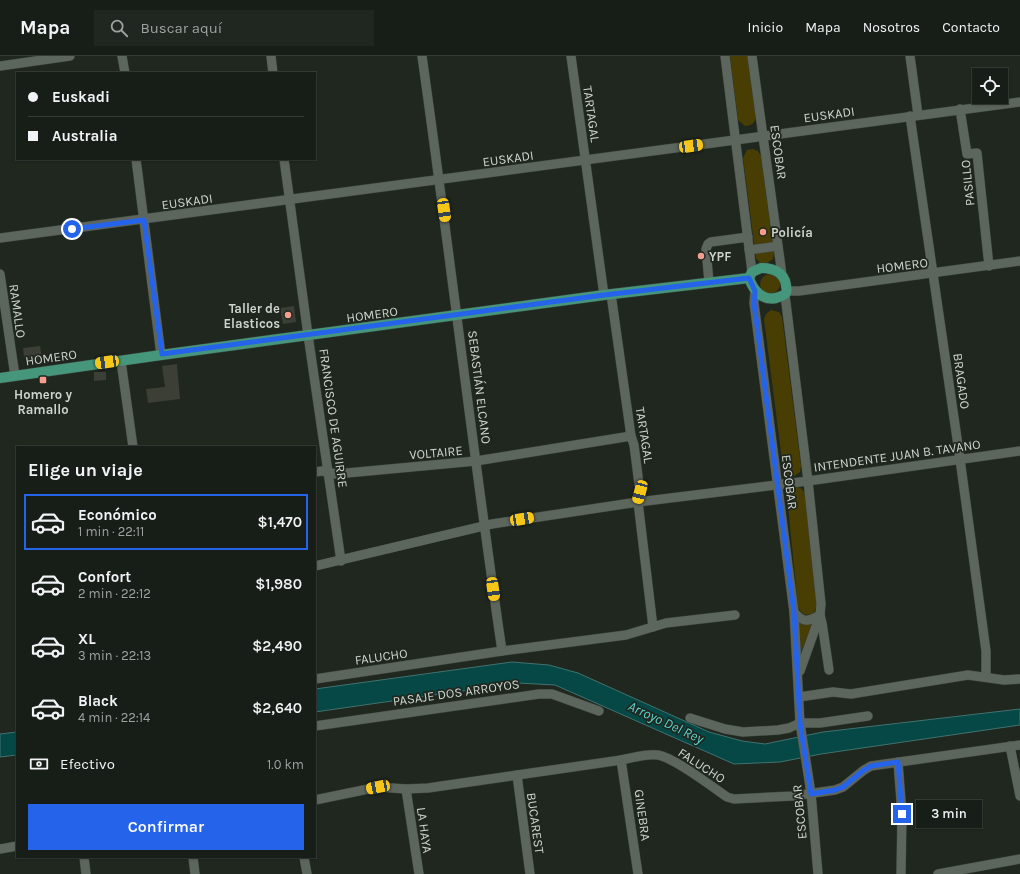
<!DOCTYPE html>
<html lang="es">
<meta charset="utf-8">
<style>
body{margin:0;font-family:Karla,sans-serif;background:#202620;color:#f1f3f6;height:100vh;display:flex;flex-direction:column;font-size:15px;white-space:nowrap}
*{box-sizing:border-box;margin:0}
p{font-size:13px;color:#9ea2a1}
.icon{flex:none;width:22px;height:22px;fill:none;stroke:currentColor;stroke-width:2;stroke-linecap:round;stroke-linejoin:round}
.map{position:relative;flex:1;overflow:hidden}
.sheet{position:absolute;left:16px;top:390px;width:300px;height:412px;display:flex;flex-direction:column;background:#171d17;border-radius:0px;box-shadow:0 1px 3px #0004,0 0 0 1px #363b36}
.sheet>*{flex:none}
.top-card{position:absolute;left:16px;top:16px;width:300px;height:88px;border-radius:0px;box-shadow:0 1px 3px #0004,0 0 0 1px #363b36;display:grid;align-content:center;height:88px;padding:0 12px;background:#171d17}
.controls{position:absolute;left:972px;top:12px;display:grid;gap:8px}
.controls a{display:grid;place-items:center;width:36px;height:36px;border-radius:0px;background:#171d17;box-shadow:0 1px 3px #0004,0 0 0 1px #363b36;font-size:20px}
.end{position:absolute;width:18px;height:18px;margin:-9px;border:5px solid #2563eb;background:#fff;box-shadow:0 0 0 2px #fff}
.from{border-radius:50%}
.bubble{position:absolute;height:28px;border-radius:0px;background:#171d17;box-shadow:0 1px 3px #0004,0 0 0 1px #363b36;font-size:13px;font-weight:600;line-height:28px;text-align:center}
.car{position:absolute;width:12px;height:24px;margin:-12px -6px;border-radius:5px;box-shadow:0 0 3px 1px #0007;background:linear-gradient(#f5c518 24%,#345 0 40%,#f5c518 0 76%,#345 0 86%,#f5c518 0)}
.top-card b{display:flex;align-items:center;gap:14px;height:38px;font-size:15px}
.top-card b+b{border-top:1px solid #363b36}
.top-card i{width:10px;height:10px;background:#f1f3f6}
ul{padding:0;list-style:none}
li{display:flex;align-items:center;gap:12px;height:56px;margin:0 8px 6px;padding:0 4px;border:2px solid transparent;border-radius:0px}
li div{flex:1}
li b{display:block;font-size:15px}
li em{font-style:normal;font-weight:600}
li.active{border-color:#2563eb}
li>.icon{width:36px;height:36px;stroke-width:1.5}
h2{padding:0 12px;font-size:18px;line-height:48px}
.pay{display:flex;align-items:center;gap:10px;height:44px;padding:0 12px;font-size:15px}
.pay p{margin-inline-start:auto}
.primary-button{display:flex;gap:8px;margin-top:auto;padding:8px 12px}
.primary-button a{flex:1;height:46px;border-radius:0px;background:#2563eb;color:#fff;font-size:16px;font-weight:600;line-height:46px;text-align:center}
header{display:flex;align-items:center;gap:24px;box-sizing:border-box;height:56px;padding:0 20px;background:#171d17;border-bottom:1px solid #363b36}
header strong{font-size:19px}
nav{display:flex;gap:22px;margin-inline-start:auto;font-size:14px}
.search{width:280px;height:36px;background:#202620;display:flex;align-items:center;gap:10px;box-sizing:border-box;padding:0 14px;border-radius:0px;color:#9ea2a1;font-size:15px}
.map>svg:first-child{display:block}
</style>
<header>
<strong>Mapa</strong>
<div class="search"><svg class="icon" aria-label="search" viewBox="0 0 24 24"><circle cx="10" cy="10" r="6"/><path d="M15 15l6 6"/></svg>Buscar aquí</div>
<nav><a>Inicio</a><a>Mapa</a><a>Nosotros</a><a>Contacto</a></nav>
</header>
<div class="map">
<svg width="1020" height="818" viewBox="0 0 1020 818">
<rect width="100%" height="100%" fill="#1f271f"/>
<g fill="#483e03">
<path d="M730,0H748L756,59C756,66 752,70 745,70L738,64Z"/>
<path d="M753,93L758,95L761,100L774,197L773,203L766,208L760,207L756,202L743,102L747,94Z"/>
<circle cx="770" cy="228" r="10"/>
<path d="M771,254L779,256L782,261L801,410L800,416L793,421C787,420 784,418 783,412L764,263L766,258Z"/>
<path d="M796,430L802,433L805,438L817,548L814,557C807,561 800,558 798,550L787,440C787,434 791,431 796,430Z"/>
<path d="M797,563L813,566L802,594L800,606Z"/>
</g>
<g fill="#054846" stroke="#41726f">
<path d="M512,606L549,609L578,617L709,676L742,685L765,688L823,676L1020,653V669L821,698L780,706L734,708L555,629L518,627L315,656V633Z"/>
<path d="M17,676V699L0,701V678Z"/>
</g>
<g fill="#3c3f35">
<path d="M294,250L296,266L283,268L280,252Z"/>
<path d="M40,290L42,303L26,304L24,301L23,292Z"/>
<path d="M177,308L180,343L148,347L146,333L165,331L162,310Z"/>
<path d="M94,316H106V324L94,325Z"/>
</g>
<g fill="none" stroke-linecap="round" stroke-linejoin="round">
<g stroke="#3c433c" stroke-width="10">
<g id="minor">
<path d="M122,0L125,17"/>
<path d="M271,0L273,17"/>
<path d="M422,0C450,198 473,397 502,595"/>
<path d="M571,0L604,239"/>
<path d="M725,0L752,216"/>
<path d="M752,0L782,219"/>
<path d="M910,0L918,59"/>
<path d="M0,10L70,0"/>
<path d="M960,53L967,98L977,97L989,210"/>
<path d="M910,60L960,403L986,595V621"/>
<path d="M136,103L161,299"/>
<path d="M284,103L308,279L341,505"/>
<path d="M0,182L1020,46"/>
<path d="M749,194L778,190"/>
<path d="M0,218L15,320"/>
<path d="M709,226L706,193L708,188L711,186L748,181"/>
<path d="M755,235L754,247L794,556L800,667L811,737L818,818"/>
<path d="M787,235H799L1020,205"/>
<path d="M611,238L631,380L634,389L640,436L638,446L653,571"/>
<path d="M785,239L808,425L821,548L820,559L800,615"/>
<path d="M121,305L133,391"/>
<path d="M315,416L322,415L336,418L476,405L631,380"/>
<path d="M315,510L492,468L638,446L808,425L1020,395"/>
<path d="M794,556C803,567 808,566 820,559"/>
<path d="M820,559L822,567L829,614"/>
<path d="M315,623L502,595L626,579L666,567L735,559"/>
<path d="M799,641L833,636L851,638L968,619L1004,624L1020,623"/>
<path d="M690,662L725,673L743,676L778,674L789,672L800,667H820L868,660"/>
<path d="M315,670L539,638H552L599,655"/>
<path d="M1010,690L1020,740"/>
<path d="M621,704L638,818"/>
<path d="M898,706L902,758L901,818"/>
<path d="M517,719L530,818"/>
<path d="M406,733L419,818"/>
<path d="M315,744L378,731L406,733L428,732L621,704C633,702 646,697 658,699C675,702 711,730 727,741L734,743L793,740L835,734L843,731L864,714L871,710L1020,689"/>
<path d="M0,793L17,790"/>
<path d="M84,801L86,818"/>
<path d="M193,801L195,818"/>
<path d="M304,801L307,818"/>
<path d="M938,818L1020,803"/>
</g>
</g>
<g stroke="#3c433c" stroke-width="11">
<g id="major">
<path d="M761,212C773,212 784,216 786,229C786,232 788,236 785,238C783,240 779,241 776,242C762,245 753,234 749,222L752,216Z"/>
<path d="M0,322L161,299L604,239L749,222"/>
</g>
</g>
<use href="#minor" stroke="#5d665d" stroke-width="9"/>
<use href="#major" stroke="#45967b" stroke-width="10"/>
</g>
<g fill="none" stroke-linecap="round" stroke-linejoin="round">
<path stroke="#2563eb" stroke-width="5" d="M72,173L144,164L162,298L604,239L749,222L755,235L754,248L756,262L794,556L800,667L811,738L835,734L843,731L864,714L871,710L898,706L902,758"/>
</g>
<g fill="#f59d8f" stroke="#1f271f" stroke-width="1.5">
<circle cx="763" cy="176" r="4"/>
<circle cx="701" cy="200" r="4"/>
<circle cx="288" cy="259" r="4"/>
<rect x="39" y="320" width="8" height="8" rx="2"/>
</g>
<g text-anchor="middle" stroke-width="3.5" stroke-linejoin="round" paint-order="stroke">
<g font-size="13" fill="#ced3ce" stroke="#1f271f">
<text transform="translate(592 58) rotate(82)" y="5">TARTAGAL</text>
<text transform="translate(829 58) rotate(-8)" y="5">EUSKADI</text>
<text transform="translate(779 96) rotate(82)" y="5">ESCOBAR</text>
<text transform="translate(508 102) rotate(-8)" y="5">EUSKADI</text>
<text transform="translate(967 127) rotate(-96)" y="5">PASILLO</text>
<text transform="translate(187 145) rotate(-8)" y="5">EUSKADI</text>
<text transform="translate(902 209) rotate(-7)" y="5">HOMERO</text>
<text transform="translate(18 255) rotate(82)" y="5">RAMALLO</text>
<text transform="translate(372 258) rotate(-8)" y="5">HOMERO</text>
<text transform="translate(51 301) rotate(-8)" y="5">HOMERO</text>
<text transform="translate(962 325) rotate(82)" y="5">BRAGADO</text>
<text transform="translate(480 331) rotate(83)" y="5">SEBASTIÁN ELCANO</text>
<text transform="translate(334 362) rotate(82)" y="5">FRANCISCO DE AGUIRRE</text>
<text transform="translate(645 379) rotate(81)" y="5">TARTAGAL</text>
<text transform="translate(436 396) rotate(-5)" y="5">VOLTAIRE</text>
<text transform="translate(897 399) rotate(-8)" y="5">INTENDENTE JUAN B. TAVANO</text>
<text transform="translate(790 426) rotate(83)" y="5">ESCOBAR</text>
<text transform="translate(381 600) rotate(-8)" y="5">FALUCHO</text>
<text transform="translate(456 636) rotate(-8)" y="5">PASAJE DOS ARROYOS</text>
<text transform="translate(702 709) rotate(33)" y="5">FALUCHO</text>
<text transform="translate(799 756) rotate(-96)" y="5">ESCOBAR</text>
<text transform="translate(643 759) rotate(82)" y="5">GINEBRA</text>
<text transform="translate(536 767) rotate(82)" y="5">BUCAREST</text>
<text transform="translate(425 774) rotate(82)" y="5">LA HAYA</text>
</g>
<g font-size="13" font-weight="bold" fill="#ced3ce" stroke="#1f271f" text-anchor="start">
<text x="771" y="181">Policía</text>
<text x="709" y="205">YPF</text>
<text x="280" y="257" text-anchor="end">Taller de<tspan x="280" dy="15">Elasticos</tspan></text>
<text x="43" y="343" text-anchor="middle">Homero y<tspan x="43" dy="15">Ramallo</tspan></text>
</g>
<g font-size="14" font-style="italic" fill="#5fd4cf" stroke="#1f271f">
<text transform="translate(666 666) rotate(25)" y="5">Arroyo Del Rey</text>
</g>
</g>
</svg>
<div class="controls">
<a><svg class="icon" aria-label="locate" viewBox="0 0 24 24"><circle cx="12" cy="12" r="6"/><path d="M12 2v4M12 18v4M2 12h4M18 12h4"/></svg></a>
</div>
<i class="end from" style="left:72px;top:173px"></i>
<i class="end" style="left:902px;top:758px"></i>
<div class="bubble" style="left:916px;top:744px;width:66px">3 min</div>
<i class="car" style="left:691px;top:90px;rotate:82deg"></i>
<i class="car" style="left:444px;top:154px;rotate:172deg"></i>
<i class="car" style="left:107px;top:306px;rotate:262deg"></i>
<i class="car" style="left:640px;top:436px;rotate:195deg"></i>
<i class="car" style="left:522px;top:463px;rotate:81deg"></i>
<i class="car" style="left:493px;top:533px;rotate:172deg"></i>
<i class="car" style="left:378px;top:731px;rotate:259deg"></i>
<div class="top-card">
<b><i class="from"></i>Euskadi</b>
<b><i></i>Australia</b>
</div>
<section class="sheet">
<h2>Elige un viaje</h2>
<ul>
<li class="active"><svg class="icon" aria-label="car" viewBox="0 0 24 24"><path d="M5 17H2v-5l4-1 3-4h7l3 4 3 1v5h-3M9 17h6M6 11h13"/><circle cx="7" cy="17" r="2"/><circle cx="17" cy="17" r="2"/></svg><div><b>Económico</b><p>1 min · 22:11</p></div><em>$1,470</em></li>
<li><svg class="icon" aria-label="car" viewBox="0 0 24 24"><path d="M5 17H2v-5l4-1 3-4h7l3 4 3 1v5h-3M9 17h6M6 11h13"/><circle cx="7" cy="17" r="2"/><circle cx="17" cy="17" r="2"/></svg><div><b>Confort</b><p>2 min · 22:12</p></div><em>$1,980</em></li>
<li><svg class="icon" aria-label="car" viewBox="0 0 24 24"><path d="M5 17H2v-5l4-1 3-4h7l3 4 3 1v5h-3M9 17h6M6 11h13"/><circle cx="7" cy="17" r="2"/><circle cx="17" cy="17" r="2"/></svg><div><b>XL</b><p>3 min · 22:13</p></div><em>$2,490</em></li>
<li><svg class="icon" aria-label="car" viewBox="0 0 24 24"><path d="M5 17H2v-5l4-1 3-4h7l3 4 3 1v5h-3M9 17h6M6 11h13"/><circle cx="7" cy="17" r="2"/><circle cx="17" cy="17" r="2"/></svg><div><b>Black</b><p>4 min · 22:14</p></div><em>$2,640</em></li>
</ul>
<div class="pay"><svg class="icon" aria-label="cash" viewBox="0 0 24 24"><path d="M3 7h18v10H3z"/><circle cx="12" cy="12" r="2"/></svg>Efectivo<p>1.0 km</p></div>
<div class="primary-button"><a>Confirmar</a></div>
</section>
</div>
